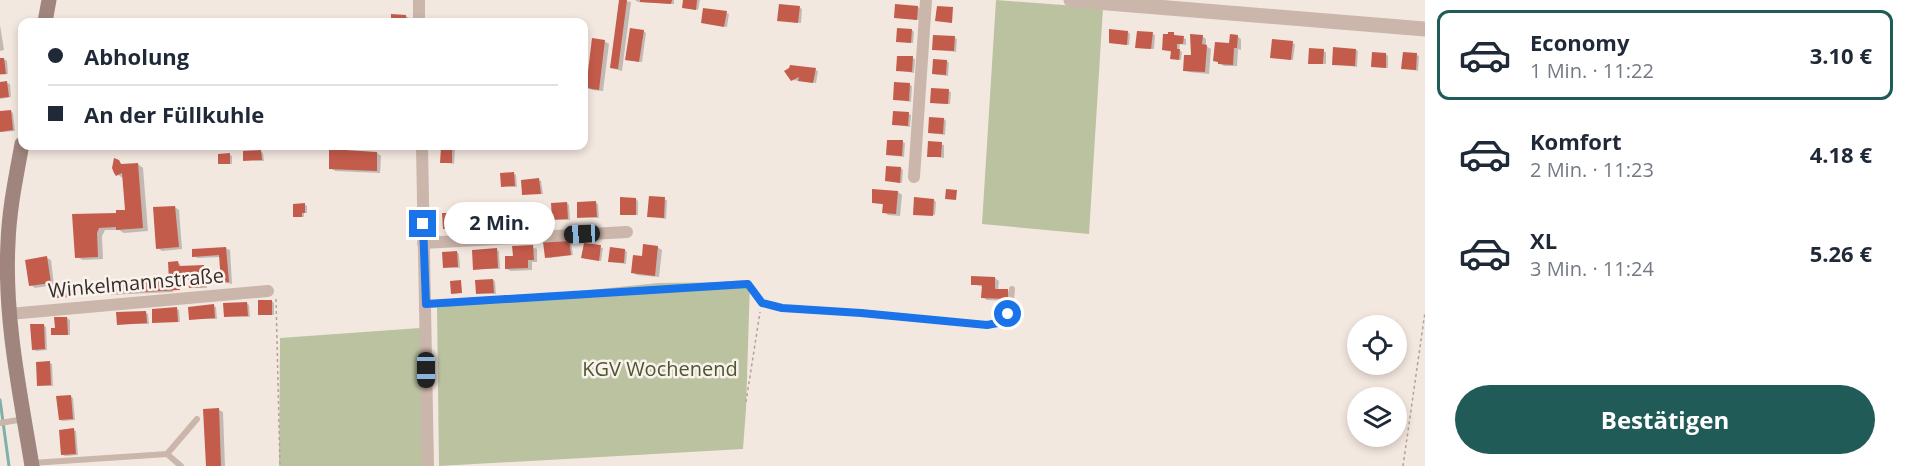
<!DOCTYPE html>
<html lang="de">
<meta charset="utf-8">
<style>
body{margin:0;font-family:"Open Sans",sans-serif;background:#f2f2f3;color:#1f2937;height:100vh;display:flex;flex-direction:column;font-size:22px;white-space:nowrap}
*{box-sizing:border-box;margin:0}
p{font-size:20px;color:#747a83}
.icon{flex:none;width:33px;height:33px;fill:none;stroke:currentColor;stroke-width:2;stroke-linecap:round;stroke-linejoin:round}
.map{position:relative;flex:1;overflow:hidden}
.drawer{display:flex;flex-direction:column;background:#fff;width:480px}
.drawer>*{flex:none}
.top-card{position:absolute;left:18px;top:18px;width:570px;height:132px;border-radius:12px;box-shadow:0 3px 9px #0003;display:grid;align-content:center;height:132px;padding:0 30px;background:#fff}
.buttons{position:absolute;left:1347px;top:315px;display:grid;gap:12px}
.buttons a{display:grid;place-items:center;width:60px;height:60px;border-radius:50%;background:#fff;box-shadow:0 3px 9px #0003;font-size:30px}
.end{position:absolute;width:27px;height:27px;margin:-14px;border:8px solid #1a73e8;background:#fff;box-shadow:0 0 0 3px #fff}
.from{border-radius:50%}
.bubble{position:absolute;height:42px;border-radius:21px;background:#fff;box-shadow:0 3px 9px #0003;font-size:20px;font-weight:700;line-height:42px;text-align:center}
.car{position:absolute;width:18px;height:36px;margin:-18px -9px;border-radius:8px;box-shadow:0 0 4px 2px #0007;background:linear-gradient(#222 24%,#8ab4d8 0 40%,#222 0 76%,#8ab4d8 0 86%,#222 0)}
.top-card b{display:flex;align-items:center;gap:21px;height:57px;font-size:22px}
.top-card b+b{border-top:2px solid #e0e1e3}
.top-card i{width:15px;height:15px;background:#1f2937}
ul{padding:10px 0 0;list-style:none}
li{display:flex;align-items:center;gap:18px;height:90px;margin:0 12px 9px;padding:0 18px;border:3px solid transparent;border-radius:12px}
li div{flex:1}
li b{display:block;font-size:22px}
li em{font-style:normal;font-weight:700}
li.on{border-color:#205b58}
li>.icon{width:54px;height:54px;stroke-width:1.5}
.primary-button{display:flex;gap:12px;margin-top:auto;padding:12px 30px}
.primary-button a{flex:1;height:69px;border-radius:36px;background:#205b58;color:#fff;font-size:24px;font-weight:700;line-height:69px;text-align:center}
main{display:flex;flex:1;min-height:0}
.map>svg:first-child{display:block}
</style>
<main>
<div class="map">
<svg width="1425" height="466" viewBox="0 0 1425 466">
<rect width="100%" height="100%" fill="#f3e8e0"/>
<g fill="#bbc2a0">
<path d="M996,0L1103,8L1089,234L982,224Z"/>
<path d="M750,282L746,409L743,449L439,466L437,306L658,283Z"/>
<path d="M420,328L426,466H279L280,338Z"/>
</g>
<g fill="#0003">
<path d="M620,0L631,2L622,71L611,68Z"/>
<path d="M635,0H674V4L638,2Z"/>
<path d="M685,0H700L698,10L686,8Z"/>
<path d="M799,7L802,9L801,23L779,20Z"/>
<path d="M918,7L920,9L919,20L896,17Z"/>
<path d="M726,13L729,14L727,27L702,22Z"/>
<path d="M392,16H406L409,18L408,22H392Z"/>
<path d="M0,25L4,50L0,51Z"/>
<path d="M912,30L914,32L913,43L898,41Z"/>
<path d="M643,31L646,33L642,62L629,60Z"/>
<path d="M1128,32L1130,34L1129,45L1110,43Z"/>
<path d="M1152,34L1155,35L1154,49L1139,48Z"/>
<path d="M1173,34L1176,36L1186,39V45L1180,44L1179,50L1182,52L1181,60L1171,58L1172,52L1163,50Z"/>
<path d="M1202,36L1206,39V46L1211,49L1209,74L1189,72L1185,70Z"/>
<path d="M1237,36L1241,39V50L1238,49L1237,66H1224L1215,60Z"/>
<path d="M955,38L957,39L956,52L934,49Z"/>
<path d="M604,41L609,44L603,91L592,90L588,87Z"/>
<path d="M1292,43L1295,44L1293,60L1271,57Z"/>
<path d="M1310,49L1326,52V64L1309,63Z"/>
<path d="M1356,50L1358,51L1357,67L1334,64Z"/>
<path d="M1386,54L1388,56V68L1373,66Z"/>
<path d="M1417,55L1419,56L1418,71L1403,68Z"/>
<path d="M912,58L915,59L914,73L898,70Z"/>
<path d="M4,59L7,61L8,74L0,75V60Z"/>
<path d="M947,61L949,63L948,76L933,74Z"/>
<path d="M815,70L818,71L816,83L792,80Z"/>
<path d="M7,83L10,84L11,97L0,99V84Z"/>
<path d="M910,85L912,86L911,102L894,99Z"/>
<path d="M948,91L951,92L950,104L934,103Z"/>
<path d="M11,111L13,113L15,131L2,132L0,131V113Z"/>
<path d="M909,114L911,115L910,127L893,124Z"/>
<path d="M944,119L946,121L945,135L930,133Z"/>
<path d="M903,142L905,143L904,157L888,155Z"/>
<path d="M929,142L944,145V158L928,156Z"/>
<path d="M442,148L455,150L454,164L442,162Z"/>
<path d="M261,152L263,153L264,161L245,160Z"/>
<path d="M377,153L381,156L380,173L335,171L331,168Z"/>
<path d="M230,155L232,156V164L220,163Z"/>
<path d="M116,159L124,166L138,164L143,168L148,231L124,233L119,230H105L102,236L103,259L83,260L77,257L74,215L118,214L127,211L124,179L117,174Z"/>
<path d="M901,168L903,170L902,183L887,180Z"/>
<path d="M513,173L516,175L517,187L502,186Z"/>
<path d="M539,180L541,181L543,194H524Z"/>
<path d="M898,192L902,195L900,216L888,215L884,212V205L873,202Z"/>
<path d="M650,198L667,200L666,219L649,216Z"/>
<path d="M636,199L638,201V215L621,214Z"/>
<path d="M934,200L936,202L935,215L915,214Z"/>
<path d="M567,203L569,205L570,220L553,219Z"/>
<path d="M596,203L598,204L599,218L579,217Z"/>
<path d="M305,205L307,206V213H304V217L294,216Z"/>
<path d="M175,207L179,210L182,249L162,251L158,248Z"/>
<path d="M527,207L529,208L530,221H514Z"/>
<path d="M491,210L494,212V227L477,226Z"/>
<path d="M456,214L459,216V229L444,228Z"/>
<path d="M568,241L571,242L573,255L549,258L547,257Z"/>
<path d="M585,244L603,248L601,261L583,258Z"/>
<path d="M532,247L537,249V262H532V270L511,271L507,269L514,257Z"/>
<path d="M657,247L662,250L659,277L637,275L633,273Z"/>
<path d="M225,248L230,250L232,284L223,282L221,257L198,258L193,256Z"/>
<path d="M496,250L499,251L500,269H475Z"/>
<path d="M625,250L627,252L626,264L612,262Z"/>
<path d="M457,252L459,254L460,268L445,267Z"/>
<path d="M47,258L51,260L54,285L35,288L31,285Z"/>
<path d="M178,263L180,264L181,268H206L207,288L190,287V276L181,277L182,288L173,289V292L108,295L104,293L170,282Z"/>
<path d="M995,278L999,281L998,290L1008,291L1012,293V301L987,300L983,297V287L973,284Z"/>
<path d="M493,280L495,281L496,294L477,293Z"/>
<path d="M272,301L274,303V315L260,314Z"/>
<path d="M247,303L249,305L250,317L225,316Z"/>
<path d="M214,306L216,307L217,319H190Z"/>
<path d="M177,309L179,310L180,322H154Z"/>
<path d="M146,313L148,314L149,324H118Z"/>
<path d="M67,318L70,320V335L53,334Z"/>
<path d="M43,325L46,327L47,350L36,351L33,349Z"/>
<path d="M49,363L52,364L53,386H41L38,385Z"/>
<path d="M70,396L73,398L75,420L63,421L60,420Z"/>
<path d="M219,410L223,412L225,466H207Z"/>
<path d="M73,430L76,431L78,455L65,456L62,454Z"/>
</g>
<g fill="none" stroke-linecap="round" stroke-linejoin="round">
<path stroke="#7fb0ac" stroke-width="3" d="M0,400L9,466"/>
</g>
<g fill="#c45c4c">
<path d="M619,0H627L618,69L610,68Z"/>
<path d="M640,0H672L671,4L640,2Z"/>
<path d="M683,0H697L696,10L682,8Z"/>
<path d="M779,4L800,6L798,23L777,21Z"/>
<path d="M895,4L918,6L917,20L894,18Z"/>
<path d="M937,6L953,7L952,23L935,21Z"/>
<path d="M703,8L727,11L724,27L701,23Z"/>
<path d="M391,14L406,15V22H391Z"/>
<path d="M442,18L458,19L457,22H442Z"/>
<path d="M630,28L644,30L639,62L625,60Z"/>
<path d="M897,28L912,29L911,43L896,42Z"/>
<path d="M1109,29L1128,31L1127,45L1109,43Z"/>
<path d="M1137,31L1153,32L1151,49L1135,48Z"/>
<path d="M1168,32H1174V35L1184,36L1183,44H1177V49H1180L1179,60L1170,59L1171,51L1162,50L1163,34H1168Z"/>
<path d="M1190,34L1203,35L1202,44L1207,45L1205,72L1183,71L1184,55H1191Z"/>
<path d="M1230,34L1238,35L1237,48H1234L1233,65L1218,64V62L1213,61L1215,42L1229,43Z"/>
<path d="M933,35L955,36L954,51L932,50Z"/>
<path d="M592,38L605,40L599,90L586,88Z"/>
<path d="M1272,39L1293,41L1291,60L1270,58Z"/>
<path d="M1333,47L1356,49L1355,66L1332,65Z"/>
<path d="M1309,48L1324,49L1323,64H1308Z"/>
<path d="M1372,52L1386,53V68L1371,67Z"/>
<path d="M1403,52L1417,53L1416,70L1401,69Z"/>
<path d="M897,56H913L912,72L896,71Z"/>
<path d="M0,58H4L6,74H0Z"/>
<path d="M933,59L947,60L946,75L932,74Z"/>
<path d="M790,65L816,68L813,83L798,81L799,77L791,81L784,71L789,68Z"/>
<path d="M7,81L9,97L0,98V82Z"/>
<path d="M894,82L910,83L909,101L893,100Z"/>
<path d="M931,88L949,89L948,104L930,103Z"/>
<path d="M11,110L13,130L0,132V111Z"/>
<path d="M893,111L909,112L908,126L892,125Z"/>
<path d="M929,117L944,118L943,134L928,133Z"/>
<path d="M887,140H903L902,156L886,155Z"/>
<path d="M928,141L942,142L941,157H927Z"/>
<path d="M441,147H452V163H440Z"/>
<path d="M329,149L377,152V171L329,169Z"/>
<path d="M261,150L262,160L243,161V151Z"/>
<path d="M230,153V164H218V154Z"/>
<path d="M114,158L119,160L121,164L138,163L143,228L116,230V227L99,228L97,233L98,257L75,258L72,214L116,213V210H125L122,173L116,176L114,173L112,168Z"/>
<path d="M886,166L901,167L900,183L885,181Z"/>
<path d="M514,172L515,186L501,187L500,173Z"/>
<path d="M539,178L541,194L522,195L521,180Z"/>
<path d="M872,189L898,191L896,214L882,213L883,204L872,203Z"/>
<path d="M946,189L957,190L956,200L945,199Z"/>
<path d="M649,196L665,197L664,218L647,217Z"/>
<path d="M620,197L636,198V215H620Z"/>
<path d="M914,197L934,199L933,216L913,215Z"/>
<path d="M596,201L597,217L577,218V202Z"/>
<path d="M567,202L568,219L552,220L551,203Z"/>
<path d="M305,203V213H302V217H293V204Z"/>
<path d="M527,205L528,221H513L512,206Z"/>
<path d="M175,206L179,247L156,249L153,207Z"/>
<rect x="475" y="209" width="17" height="18"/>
<path d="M442,213H457V228L443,229Z"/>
<path d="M569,239L571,255L545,258L543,242Z"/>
<path d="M584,243L601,245L599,261L581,258Z"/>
<path d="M643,244L658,246L655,276L631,273L633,255L642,256Z"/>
<path d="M533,245L534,260H528V268L505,269V256H513L512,246Z"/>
<path d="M226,247L229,282L221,283L219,255L192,257V249Z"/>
<path d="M610,247L625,249L624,263L608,262Z"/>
<path d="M497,248L498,268L473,270L472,250Z"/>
<path d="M457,251L458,267L443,268L442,252Z"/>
<path d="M47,256L51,283L29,286L25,260Z"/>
<path d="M178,261L179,266L204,265L205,287L189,288L188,276H179L180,290L102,294V284L169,281L168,262Z"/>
<path d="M971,276L995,277V289H1008V299L981,298L982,285H971Z"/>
<path d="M493,279L494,293L476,294L475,280Z"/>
<path d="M461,280L462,293L451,294L450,281Z"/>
<path d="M57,290H69L70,297L57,298Z"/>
<rect x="258" y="300" width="14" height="15"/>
<path d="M247,302L248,316L224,317L223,303Z"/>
<path d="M214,304L215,318L189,320L188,307Z"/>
<path d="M177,307L178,322L152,323V309Z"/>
<path d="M146,311L147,323L117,325L116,312Z"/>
<path d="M54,317H67L68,335H51V328H55Z"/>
<path d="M30,324H44L45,349L32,350Z"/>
<path d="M50,361L51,385L37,386L36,362Z"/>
<path d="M71,395L73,419L59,420L56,396Z"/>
<path d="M219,408L221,466H206L203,409Z"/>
<path d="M74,428L76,454L61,455L59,430Z"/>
</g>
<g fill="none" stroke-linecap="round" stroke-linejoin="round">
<g stroke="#b7a096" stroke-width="1.5" stroke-dasharray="3 3" stroke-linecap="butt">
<path d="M276,299L280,466"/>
<path d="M746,402L760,312"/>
<path d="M1403,466L1425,312"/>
</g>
<g stroke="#cbb6ab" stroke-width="6">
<path d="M426,305L748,283L762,303L782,308L862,313L987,325L1003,322C1010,311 1011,301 1012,289"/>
<path d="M0,423L24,419"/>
<path d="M167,454L181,466"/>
<path d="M32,463L167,454L197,419"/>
</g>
<g stroke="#cbb6ab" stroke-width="12">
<path d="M419,0V22"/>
<path d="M422,146L428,466"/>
<path d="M914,177L926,0"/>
<path d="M423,243L627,232"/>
<path d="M9,314L268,291"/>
</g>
<path stroke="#cbb6ab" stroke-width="15" d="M1071,0L1425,29"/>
<g stroke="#9f857d" stroke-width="15">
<path d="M45,22L49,0"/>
<path d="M22,144C16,177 9,210 8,243C4,318 20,393 32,466"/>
</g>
</g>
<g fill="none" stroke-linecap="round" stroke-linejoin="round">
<path stroke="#1a73e8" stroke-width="8" d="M423,224L426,304L748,284L762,303L782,308L861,313L987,325L1003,322L1008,314"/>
</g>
<g text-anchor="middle" stroke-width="5" stroke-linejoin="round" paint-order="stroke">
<g font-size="20" fill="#392d2a" stroke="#faf2ed">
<text transform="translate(136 283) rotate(-5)" y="7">Winkelmannstraße</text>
</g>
<g font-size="20" fill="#4d572e" stroke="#faf2ed">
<text x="660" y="376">KGV Wochenend</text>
</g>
</g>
</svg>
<div class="buttons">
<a><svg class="icon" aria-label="locate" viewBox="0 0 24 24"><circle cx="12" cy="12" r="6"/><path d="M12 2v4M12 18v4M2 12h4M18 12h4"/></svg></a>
<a><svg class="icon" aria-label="layers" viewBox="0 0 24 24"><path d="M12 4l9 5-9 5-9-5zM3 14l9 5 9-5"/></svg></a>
</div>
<i class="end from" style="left:1008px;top:314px"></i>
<i class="end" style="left:423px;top:224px"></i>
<div class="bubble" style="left:444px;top:202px;width:111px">2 Min.</div>
<i class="car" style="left:582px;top:234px;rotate:267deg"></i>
<i class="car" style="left:426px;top:370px;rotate:180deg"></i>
<div class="top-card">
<b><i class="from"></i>Abholung</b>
<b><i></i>An der Füllkuhle</b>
</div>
</div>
<section class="drawer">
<ul>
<li class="on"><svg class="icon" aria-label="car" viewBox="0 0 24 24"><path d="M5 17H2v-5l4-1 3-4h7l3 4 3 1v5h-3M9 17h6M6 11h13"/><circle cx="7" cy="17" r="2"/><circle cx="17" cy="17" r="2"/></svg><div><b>Economy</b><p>1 Min. · 11:22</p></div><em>3.10 €</em></li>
<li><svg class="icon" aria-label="car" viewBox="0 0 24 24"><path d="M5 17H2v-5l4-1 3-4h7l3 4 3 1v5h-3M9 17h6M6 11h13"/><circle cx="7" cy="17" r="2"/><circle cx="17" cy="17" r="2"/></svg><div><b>Komfort</b><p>2 Min. · 11:23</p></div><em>4.18 €</em></li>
<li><svg class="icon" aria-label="car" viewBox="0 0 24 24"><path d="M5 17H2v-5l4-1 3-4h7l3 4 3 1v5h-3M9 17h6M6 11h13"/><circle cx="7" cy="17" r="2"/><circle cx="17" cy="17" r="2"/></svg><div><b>XL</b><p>3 Min. · 11:24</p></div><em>5.26 €</em></li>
</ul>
<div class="primary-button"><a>Bestätigen</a></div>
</section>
</main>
